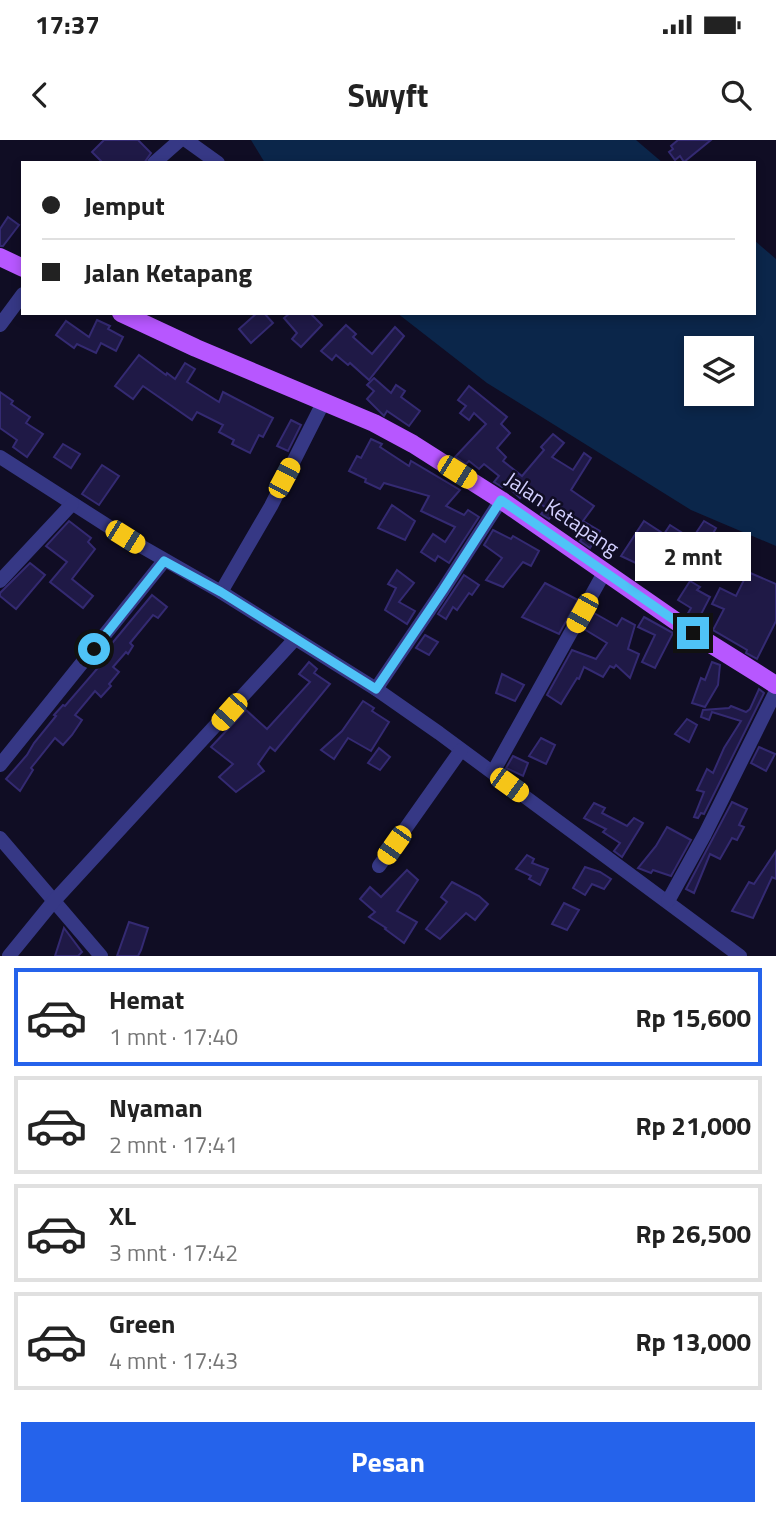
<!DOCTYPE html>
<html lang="id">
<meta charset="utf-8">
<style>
body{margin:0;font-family:"Titillium Web",sans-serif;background:#f2f2f2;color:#222;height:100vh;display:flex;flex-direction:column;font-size:26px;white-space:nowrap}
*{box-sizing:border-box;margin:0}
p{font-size:23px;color:#767676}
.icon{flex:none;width:38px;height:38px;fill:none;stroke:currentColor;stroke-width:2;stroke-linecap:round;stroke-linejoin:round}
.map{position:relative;height:816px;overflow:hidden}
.panel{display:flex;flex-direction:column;background:#fff;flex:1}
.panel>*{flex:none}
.banner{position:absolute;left:21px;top:21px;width:735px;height:154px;border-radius:0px;box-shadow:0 4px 10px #0003;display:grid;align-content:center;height:154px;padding:0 21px;background:#fff}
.buttons{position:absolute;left:684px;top:196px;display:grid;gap:14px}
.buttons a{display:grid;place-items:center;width:70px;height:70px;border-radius:0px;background:#fff;box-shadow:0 4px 10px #0003;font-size:35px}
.end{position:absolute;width:32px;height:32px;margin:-16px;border:9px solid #4fc3f7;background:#111;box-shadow:0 0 0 4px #111}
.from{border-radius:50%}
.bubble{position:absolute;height:49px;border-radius:0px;background:#fff;box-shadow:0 4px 10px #0003;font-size:23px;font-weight:700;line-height:49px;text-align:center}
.car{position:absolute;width:21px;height:42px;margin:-21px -10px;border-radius:9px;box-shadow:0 0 5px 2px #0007;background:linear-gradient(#f5c518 24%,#345 0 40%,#f5c518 0 76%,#345 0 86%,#f5c518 0)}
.banner b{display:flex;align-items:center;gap:24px;height:66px;font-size:26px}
.banner b+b{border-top:2px solid #e0e0e0}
.banner i{width:18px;height:18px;background:#222}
ul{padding:12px 0 0;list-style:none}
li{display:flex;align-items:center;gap:21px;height:98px;margin:0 14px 10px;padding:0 7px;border:4px solid #e0e0e0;border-radius:0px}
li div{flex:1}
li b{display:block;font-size:26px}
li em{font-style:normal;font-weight:700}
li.current{border-color:#2563eb}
li>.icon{width:63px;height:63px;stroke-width:1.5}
.button{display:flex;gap:14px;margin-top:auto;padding:14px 21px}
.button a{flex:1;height:80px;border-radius:0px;background:#2563eb;color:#fff;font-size:28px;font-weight:700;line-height:80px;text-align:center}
.status{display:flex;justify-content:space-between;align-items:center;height:49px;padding:0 35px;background:#fff;direction:ltr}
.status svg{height:19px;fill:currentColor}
header{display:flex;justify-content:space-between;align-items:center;height:91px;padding:0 21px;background:#fff;font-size:32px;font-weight:700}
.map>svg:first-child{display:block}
</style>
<div class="status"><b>17:37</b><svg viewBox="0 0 49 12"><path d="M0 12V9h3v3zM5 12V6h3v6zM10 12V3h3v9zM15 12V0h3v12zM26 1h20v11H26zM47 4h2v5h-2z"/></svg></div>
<header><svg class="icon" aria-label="back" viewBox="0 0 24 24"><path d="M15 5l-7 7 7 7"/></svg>Swyft<svg class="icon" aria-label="search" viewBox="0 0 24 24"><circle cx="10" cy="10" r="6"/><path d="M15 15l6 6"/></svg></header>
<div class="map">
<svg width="776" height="816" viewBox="0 0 776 816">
<rect width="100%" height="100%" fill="#100d24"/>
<g fill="#0b264a" fill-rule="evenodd">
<path d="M251,0H636L663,23H265Z"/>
<path d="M754,100L776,119V406L691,370L487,243L397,173H754ZM696,208H742V254H696Z"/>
</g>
<g fill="#1f1946" stroke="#342a72" stroke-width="2">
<path d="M104,0H138L151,13L144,23H103L92,12Z"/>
<path d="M678,0H711L684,22L680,16L675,20L669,12L673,9L671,6Z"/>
<path d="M8,77L19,85L3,106H0V89Z"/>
<path d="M257,173H264L273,183L251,203L239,189Z"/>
<path d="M290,173H310L322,185L301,207L292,199L297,193L284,178Z"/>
<path d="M97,180L110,186L108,189L123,197L116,211L101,203L96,213L77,204L74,208L56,195L66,181L89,197Z"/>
<path d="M346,185L356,194L353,197L372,214L395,187L404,196L369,240L350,223L348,225L336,215L332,220L321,211Z"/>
<path d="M139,215L166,235L167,233L175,239L185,223L195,229L187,242L219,262L223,252L273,278L263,297L259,295L250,313L232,304L234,300L219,292L223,285L197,272L192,280L143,246L133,259L115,246Z"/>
<path d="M374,238L391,253L396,245L405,251L401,257L420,271L409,286L387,271L384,276L367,259L374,251L367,245Z"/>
<path d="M469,246L507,277L501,284L510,293L497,308L506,317L503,321L522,336L544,310L541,307L553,294L564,303L552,317L573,330L584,313L591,318L571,350L594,366L583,381L600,391L590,408L580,401L585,395L554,373L549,379L541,374L546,368L526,352L520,358L505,344L502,347L494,342L499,336L484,324L479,329L469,321L466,324L455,317L486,284L474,273L469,280L460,273L466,266L458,260Z"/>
<path d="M0,252L13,261L11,264L30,277L26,283L43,294L27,317L13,307L17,300L0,288Z"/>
<path d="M291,280L301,285L288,311L277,306Z"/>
<path d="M371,299L382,304L380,307L409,326L411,321L460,350L446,366L464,375L468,370L479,377L449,423L438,416L435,421L421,412L433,394L445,402L455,387L421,371L429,356L384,343L380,349L365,342L366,339L349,331L357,316L361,318Z"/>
<path d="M63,304L80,314L71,328L54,317Z"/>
<path d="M102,325L119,336L99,365L82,354Z"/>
<path d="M392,365L415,381L405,400L378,388Z"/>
<path d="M69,381L91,398L88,402L95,409L72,439L93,456L83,468L50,442L67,422L46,406Z"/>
<path d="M644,381L664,394L670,385L692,399L704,381L716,388L697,422L684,415L677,426L668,420L659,434L621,416Z"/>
<path d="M493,390L511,399L513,396L539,411L531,426L523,422L503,447L486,440L502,418L484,405Z"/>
<path d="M30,423L45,435L16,469L0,456V453Z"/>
<path d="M397,430L414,443L399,462L415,471L407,484L385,470L396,448L388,444Z"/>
<path d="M748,432L776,444V481L757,519L746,513L747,510L713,490L724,469L712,464L720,448L736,456Z"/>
<path d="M464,435L479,445L472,455L469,453L457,470L453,467L446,479L438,474Z"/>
<path d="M690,441L700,447L697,450L710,457L697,482L687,475L691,468L678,460Z"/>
<path d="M545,443L578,460L559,494L522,477Z"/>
<path d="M152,455L167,467L158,478L153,475L130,503L133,506L128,514L126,512L113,527L119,532L109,544L111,546L101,557L95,551L75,575L82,580L72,595L63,605L55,598L31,628L33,630L20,651L6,639L27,615L34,603L56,576L54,575L63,565L65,566L109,515L106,512L113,502Z"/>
<path d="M594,473L617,486L622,478L635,485L628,509L639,514L630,538L616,525L614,528L610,526L603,537L584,527L579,539L577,538L561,564L547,555L572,510L596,519L607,503L584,489Z"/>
<path d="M644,477L673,493L655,528L642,522L655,495L638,487Z"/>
<path d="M425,495L438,502L429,515L416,508Z"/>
<path d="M309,522L317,529L314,533L330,544L275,611L270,607L258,624L264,631L236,652L219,637L233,624L211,607L246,570L267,589L310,542L299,534Z"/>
<path d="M712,522L720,525L718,545L705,567L692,563L701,538L705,540Z"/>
<path d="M502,534L524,545L515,561L496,553Z"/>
<path d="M759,549L764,553L704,674L701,673L698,678L694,677L704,652L697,650L707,629L713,633L724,608L741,581L712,572L709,580L701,577L703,570L729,568L731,566L746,572L750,569Z"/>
<path d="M363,561L374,568L372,571L389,582L371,611L348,598L334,619L321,610L342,591Z"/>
<path d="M687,579L697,585L689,602L675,594Z"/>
<path d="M541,598L555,605L546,624L529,616Z"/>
<path d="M759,607L775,614L766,631L751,623Z"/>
<path d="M379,608L390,617L380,630L368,623Z"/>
<path d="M513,616L528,623L523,636L506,628Z"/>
<path d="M732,662L747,669L739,685L744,687L737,700L732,698L720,719L710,714L694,753L686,749Z"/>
<path d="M594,663L605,668L602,673L627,686L634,678L643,683L622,717L614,711L620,703L603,692L606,689L584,678Z"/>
<path d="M667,687L691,700L671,736L653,730L651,733L638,728L656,706Z"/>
<path d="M776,711V739L772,737L753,778L732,771L749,742L754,744Z"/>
<path d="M527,715L534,719L532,723L548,729L540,745L529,739L531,736L516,729Z"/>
<path d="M585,727L600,732L611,739L604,749L592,744L585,755L573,748Z"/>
<path d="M407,730L418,740L397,771L417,782L404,803L385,789L386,788L369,777L375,772L360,759L370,747L381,757Z"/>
<path d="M452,742L479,756L488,764L475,780L466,773L440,799L426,789L447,762L441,757Z"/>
<path d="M564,763L579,770L567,790L552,784Z"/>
<path d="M129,782L148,788L141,810L138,816H117Z"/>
<path d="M64,788L82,812L78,816H55Z"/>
</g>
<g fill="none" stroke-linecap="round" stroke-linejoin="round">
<g stroke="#363885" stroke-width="14">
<path d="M186,0L218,23"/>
<path d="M154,23L180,0"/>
<path d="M0,185L23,154"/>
<path d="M0,317L125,397L221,452L376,549L439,593L740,816"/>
<path d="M0,441L72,364"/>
<path d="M221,452L271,366L323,263"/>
<path d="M376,549L443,450L501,360"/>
<path d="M0,625L164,421"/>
<path d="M493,632L605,431"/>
<path d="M0,698L101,816"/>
<path d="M379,726L461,610"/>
<path d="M668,761L705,694L776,551"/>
<path d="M9,816L53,762L295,499"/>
</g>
<g stroke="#b757ff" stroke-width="18">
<path d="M0,117L23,128"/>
<path d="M121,173L196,208L374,283L413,304L501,360L693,493L776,545"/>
</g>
</g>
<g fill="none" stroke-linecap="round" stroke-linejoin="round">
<path stroke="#4fc3f7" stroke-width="9" d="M94,509L164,421L221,452L376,549L443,450L501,360L693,493"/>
</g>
<g text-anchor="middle" stroke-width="5" stroke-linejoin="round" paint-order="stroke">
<g font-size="21" fill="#d3d0ff" stroke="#100d24">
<text transform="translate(562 374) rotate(34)" y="7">Jalan Ketapang</text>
</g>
</g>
</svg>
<div class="buttons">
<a><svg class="icon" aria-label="layers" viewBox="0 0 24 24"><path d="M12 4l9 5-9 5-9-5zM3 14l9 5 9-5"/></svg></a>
</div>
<i class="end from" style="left:94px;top:509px"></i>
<i class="end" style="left:693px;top:493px"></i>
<div class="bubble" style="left:635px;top:392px;width:116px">2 mnt</div>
<i class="car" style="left:457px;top:332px;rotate:122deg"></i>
<i class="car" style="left:284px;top:338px;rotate:28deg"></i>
<i class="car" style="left:125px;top:397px;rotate:122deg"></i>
<i class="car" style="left:582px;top:473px;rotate:209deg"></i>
<i class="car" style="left:229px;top:572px;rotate:222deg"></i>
<i class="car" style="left:509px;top:645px;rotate:126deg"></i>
<i class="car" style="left:394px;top:705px;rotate:215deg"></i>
<div class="banner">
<b><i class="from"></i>Jemput</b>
<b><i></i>Jalan Ketapang</b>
</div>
</div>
<section class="panel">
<ul>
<li class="current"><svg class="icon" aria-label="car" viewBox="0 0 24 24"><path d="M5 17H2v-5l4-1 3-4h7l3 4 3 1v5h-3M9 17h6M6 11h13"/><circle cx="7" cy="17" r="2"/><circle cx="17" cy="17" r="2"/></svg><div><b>Hemat</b><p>1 mnt · 17:40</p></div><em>Rp 15,600</em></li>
<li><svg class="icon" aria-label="car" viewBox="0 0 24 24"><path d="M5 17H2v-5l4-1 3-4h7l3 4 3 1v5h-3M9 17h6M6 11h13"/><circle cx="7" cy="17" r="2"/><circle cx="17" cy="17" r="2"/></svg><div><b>Nyaman</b><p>2 mnt · 17:41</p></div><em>Rp 21,000</em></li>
<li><svg class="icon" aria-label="car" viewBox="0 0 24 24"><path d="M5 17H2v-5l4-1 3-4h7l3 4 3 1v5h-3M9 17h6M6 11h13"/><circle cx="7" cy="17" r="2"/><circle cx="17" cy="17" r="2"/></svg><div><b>XL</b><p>3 mnt · 17:42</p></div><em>Rp 26,500</em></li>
<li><svg class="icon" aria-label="car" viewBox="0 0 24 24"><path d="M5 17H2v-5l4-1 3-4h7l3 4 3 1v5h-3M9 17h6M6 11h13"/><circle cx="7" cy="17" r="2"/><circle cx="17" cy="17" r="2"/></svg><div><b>Green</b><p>4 mnt · 17:43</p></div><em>Rp 13,000</em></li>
</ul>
<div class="button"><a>Pesan</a></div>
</section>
